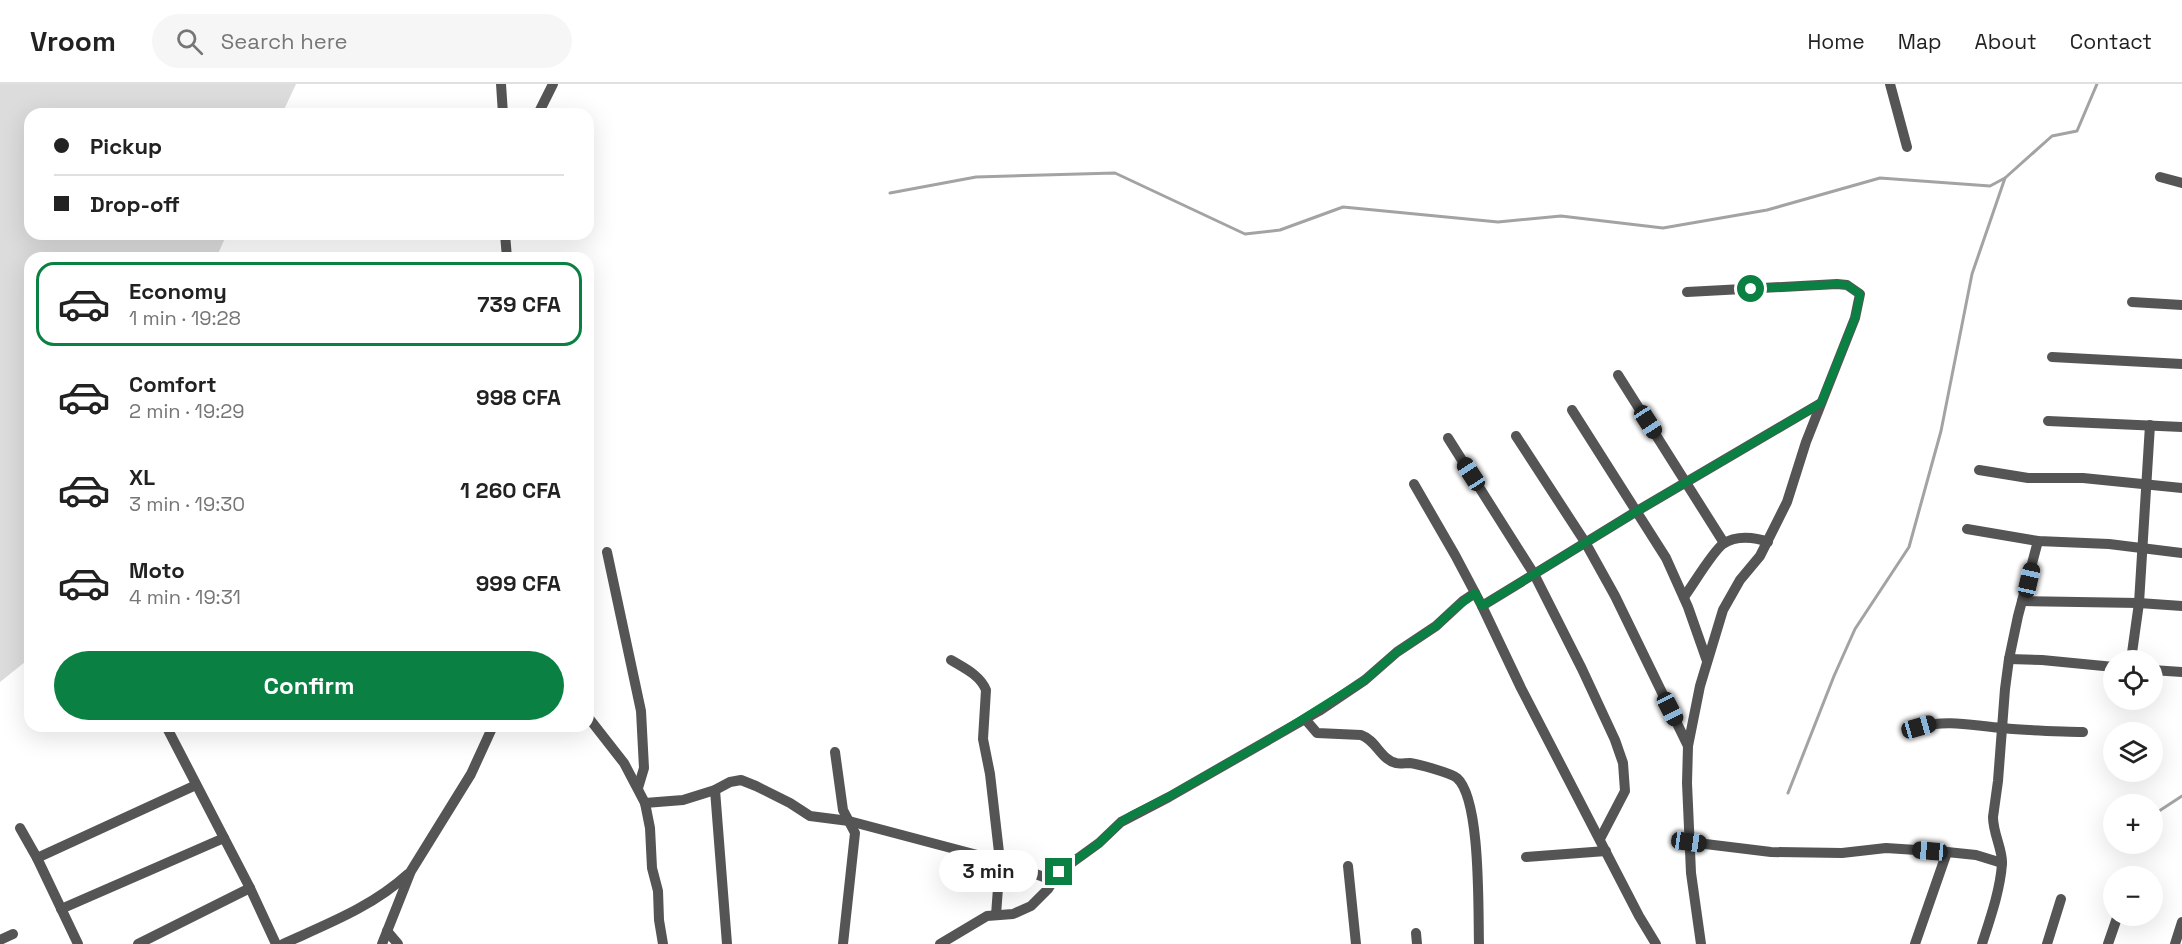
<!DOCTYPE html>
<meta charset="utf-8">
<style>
body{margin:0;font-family:"Space Grotesk",sans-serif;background:#f6f6f6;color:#222;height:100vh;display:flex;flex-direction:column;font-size:22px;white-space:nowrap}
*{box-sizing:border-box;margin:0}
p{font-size:20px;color:#767676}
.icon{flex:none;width:33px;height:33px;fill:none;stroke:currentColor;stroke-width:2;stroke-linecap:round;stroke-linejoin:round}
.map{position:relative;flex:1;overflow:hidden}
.side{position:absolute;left:24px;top:168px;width:570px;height:480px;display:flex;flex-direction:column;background:#fff;border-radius:18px;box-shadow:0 6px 24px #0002}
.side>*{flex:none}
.hud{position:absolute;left:24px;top:24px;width:570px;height:132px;border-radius:18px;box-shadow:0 6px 24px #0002;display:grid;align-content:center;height:132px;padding:0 30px;background:#fff}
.tools{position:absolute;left:2103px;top:566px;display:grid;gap:12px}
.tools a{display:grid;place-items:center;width:60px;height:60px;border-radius:50%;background:#fff;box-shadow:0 6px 24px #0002;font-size:30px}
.end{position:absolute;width:27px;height:27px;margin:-14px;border:8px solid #0b8043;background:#fff;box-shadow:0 0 0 3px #fff}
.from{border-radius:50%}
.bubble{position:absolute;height:42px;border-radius:21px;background:#fff;box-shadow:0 6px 24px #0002;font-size:20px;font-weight:800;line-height:42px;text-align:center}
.car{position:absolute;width:18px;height:36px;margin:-18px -9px;border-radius:8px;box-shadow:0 0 4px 2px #0007;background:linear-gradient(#222 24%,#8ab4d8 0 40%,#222 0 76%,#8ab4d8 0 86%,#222 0)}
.hud b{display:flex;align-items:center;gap:21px;height:57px;font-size:22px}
.hud b+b{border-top:2px solid #e0e0e0}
.hud i{width:15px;height:15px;background:#222}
ul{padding:10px 0 0;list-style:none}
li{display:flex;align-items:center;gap:18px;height:84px;margin:0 12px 9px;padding:0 18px;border:3px solid transparent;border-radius:18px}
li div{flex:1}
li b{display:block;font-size:22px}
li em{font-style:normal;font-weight:800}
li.active{border-color:#0b8043}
li>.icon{width:54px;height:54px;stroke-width:1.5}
.button{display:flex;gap:12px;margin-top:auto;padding:12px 30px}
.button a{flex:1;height:69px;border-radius:36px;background:#0b8043;color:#fff;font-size:24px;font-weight:800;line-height:69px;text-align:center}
header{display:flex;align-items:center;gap:36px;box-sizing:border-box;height:84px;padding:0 30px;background:#fff;border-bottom:2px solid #e0e0e0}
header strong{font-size:28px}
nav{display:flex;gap:33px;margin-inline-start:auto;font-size:21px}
.search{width:420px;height:54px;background:#f6f6f6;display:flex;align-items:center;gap:15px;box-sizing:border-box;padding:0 21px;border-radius:33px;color:#767676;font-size:22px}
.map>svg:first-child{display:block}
</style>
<header>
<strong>Vroom</strong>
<div class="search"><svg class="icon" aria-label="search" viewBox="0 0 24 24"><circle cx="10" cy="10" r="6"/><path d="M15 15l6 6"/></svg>Search here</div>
<nav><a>Home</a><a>Map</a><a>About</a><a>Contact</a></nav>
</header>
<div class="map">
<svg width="2182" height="860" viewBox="0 0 2182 860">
<rect width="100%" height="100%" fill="#fff"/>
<path fill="#dcdcdc" d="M0,0H296L282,30H30V150H227L216,174H30V574L0,598Z"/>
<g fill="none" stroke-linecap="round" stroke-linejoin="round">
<g stroke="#a3a3a3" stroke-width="3">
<path d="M890,109L976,93L1115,89L1245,150L1280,146L1343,123L1498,138L1561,132L1663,144L1767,126L1880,94L1990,102L2005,94L2052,52L2077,47L2097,0"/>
<path d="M1788,709L1834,592L1855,545L1909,463L1941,347L1972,190L2005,94"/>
<path d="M2152,734L2156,729L2182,712"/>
<path d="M2131,765L2135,759"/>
</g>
<g stroke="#555" stroke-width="10">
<path d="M501,0L503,30"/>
<path d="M1890,0L1907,63"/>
<path d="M538,30L553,0"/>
<path d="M2160,93L2182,99"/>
<path d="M505,150L507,174"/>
<path d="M1687,208L1837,200L1847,201L1860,210L1855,234L1806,358L1787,418L1760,472L1740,496L1723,526L1700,602L1688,662L1687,699L1691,789L1701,860"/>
<path d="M2132,218L2182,221"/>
<path d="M2052,273L2182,280"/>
<path d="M1618,291L1724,459"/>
<path d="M1572,326L1666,474L1688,523L1707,577"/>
<path d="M2048,337L2182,343"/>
<path d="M1516,352L1585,458L1615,512L1688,662"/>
<path d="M1448,354L1534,490L1582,585L1615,656L1623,679L1625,707L1600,755"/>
<path d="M1979,386L2028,394H2083L2182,404"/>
<path d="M1414,400L1455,471L1482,522L1521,604L1639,832L1656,860"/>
<path d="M1967,445L2038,457L2109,460L2182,469"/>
<path d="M607,468L641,627L644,684L638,704"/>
<path d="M1684,513C1693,501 1713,467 1723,460C1736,451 1755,453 1768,458"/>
<path d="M2022,517L2139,519L2182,522"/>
<path d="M1482,522L1637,427L1821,319"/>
<path d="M2009,575L2042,576L2114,583"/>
<path d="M951,576C964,584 980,591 986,606L983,655L990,690L1000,777L996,831"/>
<path d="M2131,576L2139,519L2150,341"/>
<path d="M2152,586L2182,588"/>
<path d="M588,633L624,679L645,719L650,744L652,784L658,807L659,836L663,860"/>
<path d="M1305,635L1317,649L1361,651C1376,656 1381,676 1396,679C1400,680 1405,679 1410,679C1418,680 1451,689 1457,694C1481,715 1478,826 1479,860"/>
<path d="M166,642L250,804L276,860"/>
<path d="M1919,643C1948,635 1974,642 2003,644C2029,647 2056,647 2083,648"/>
<path d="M835,668L843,726L855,749L843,860"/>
<path d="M715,706L727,860"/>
<path d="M645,719L683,716L715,706L730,698L741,696L756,702L790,719L810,732L849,737L1000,777L1052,796"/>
<path d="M20,744L37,774L78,860"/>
<path d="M1689,758L1771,768L1842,769L1886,764L1947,768"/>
<path d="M1526,773L1606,767"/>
<path d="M37,774L196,701"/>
<path d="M1348,782L1356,860"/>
<path d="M61,825L224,754"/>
<path d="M387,847L398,860"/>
<path d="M1416,849L1417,860"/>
<path d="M0,856L13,850"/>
<path d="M138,860L250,804"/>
<path d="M283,860C327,840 372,823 408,790"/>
<path d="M382,860L411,787L471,690L493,642"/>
<path d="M940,860L987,832L1013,830L1031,822L1048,805L1059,788L1099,759L1121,738L1169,713L1319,627L1365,596L1397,568L1436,542L1463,517L1475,509"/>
<path d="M1915,860L1947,768L1976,771L2002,779"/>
<path d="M1982,860C1990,835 2000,807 2002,780C2003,766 1993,750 1993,733L1998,697L2005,605L2009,575L2018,532L2038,457"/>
<path d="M2047,860L2061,815"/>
<path d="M2108,860L2118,831"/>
<path d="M2175,860L2182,838"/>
</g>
</g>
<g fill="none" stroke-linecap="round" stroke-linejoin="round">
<path stroke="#0b8043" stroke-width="8" d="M1059,788L1099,759L1121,738L1132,731L1168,713L1272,654L1365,596L1397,568L1436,542L1454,525L1475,509L1482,522L1637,427L1821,319L1855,234L1860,210L1847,201L1837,200L1751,205"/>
</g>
</svg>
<div class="tools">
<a><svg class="icon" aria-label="locate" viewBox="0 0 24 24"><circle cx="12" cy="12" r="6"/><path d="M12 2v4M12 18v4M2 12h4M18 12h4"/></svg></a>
<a><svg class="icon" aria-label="layers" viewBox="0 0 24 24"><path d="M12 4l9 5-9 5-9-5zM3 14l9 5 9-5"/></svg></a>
<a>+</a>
<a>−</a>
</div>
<i class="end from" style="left:1751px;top:205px"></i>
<i class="end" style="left:1059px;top:788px"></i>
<div class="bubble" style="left:939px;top:766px;width:99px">3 min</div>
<i class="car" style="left:1648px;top:338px;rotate:147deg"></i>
<i class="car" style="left:1471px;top:390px;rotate:327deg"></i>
<i class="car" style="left:2029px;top:496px;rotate:13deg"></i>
<i class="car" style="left:1670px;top:625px;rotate:153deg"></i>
<i class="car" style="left:1919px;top:643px;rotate:74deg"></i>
<i class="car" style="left:1689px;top:758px;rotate:98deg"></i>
<i class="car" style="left:1930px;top:767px;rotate:275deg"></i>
<div class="hud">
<b><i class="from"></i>Pickup</b>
<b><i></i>Drop-off</b>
</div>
<section class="side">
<ul>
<li class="active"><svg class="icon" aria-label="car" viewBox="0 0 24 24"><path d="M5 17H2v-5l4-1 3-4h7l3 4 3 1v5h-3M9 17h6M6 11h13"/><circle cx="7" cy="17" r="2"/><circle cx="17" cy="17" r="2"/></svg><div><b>Economy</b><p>1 min · 19:28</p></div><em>739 CFA</em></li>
<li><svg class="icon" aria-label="car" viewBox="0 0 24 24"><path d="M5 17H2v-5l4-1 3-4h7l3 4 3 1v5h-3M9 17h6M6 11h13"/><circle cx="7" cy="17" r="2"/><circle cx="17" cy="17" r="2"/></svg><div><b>Comfort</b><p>2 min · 19:29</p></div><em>998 CFA</em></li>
<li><svg class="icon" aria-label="car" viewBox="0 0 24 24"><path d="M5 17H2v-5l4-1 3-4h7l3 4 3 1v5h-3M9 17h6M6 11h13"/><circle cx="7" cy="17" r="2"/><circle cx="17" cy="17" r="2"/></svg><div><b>XL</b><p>3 min · 19:30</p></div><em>1 260 CFA</em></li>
<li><svg class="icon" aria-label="car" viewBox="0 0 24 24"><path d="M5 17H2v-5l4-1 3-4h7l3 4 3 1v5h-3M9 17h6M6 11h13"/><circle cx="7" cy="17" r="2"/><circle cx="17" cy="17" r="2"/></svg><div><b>Moto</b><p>4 min · 19:31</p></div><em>999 CFA</em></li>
</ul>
<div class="button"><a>Confirm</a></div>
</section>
</div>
